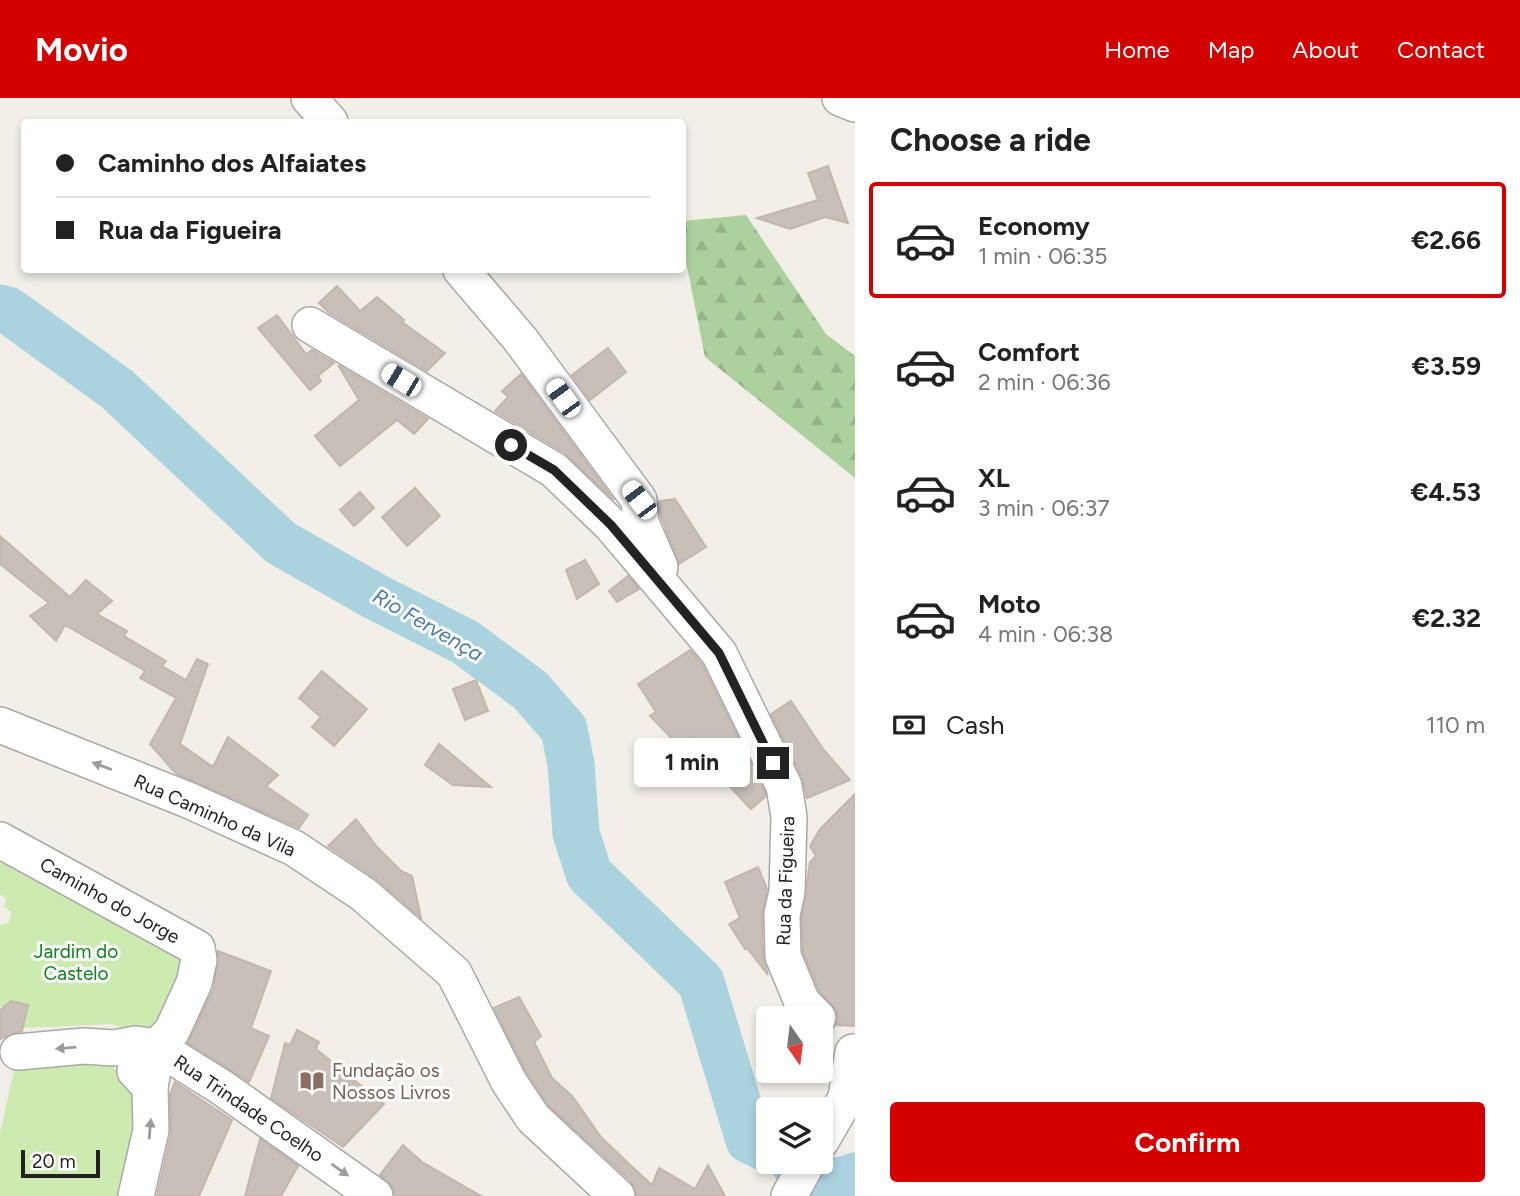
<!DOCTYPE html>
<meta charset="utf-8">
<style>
body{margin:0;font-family:Figtree,sans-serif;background:#f2f2f2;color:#222;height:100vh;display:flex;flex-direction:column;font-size:26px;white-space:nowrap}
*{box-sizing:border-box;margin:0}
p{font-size:23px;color:#767676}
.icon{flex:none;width:38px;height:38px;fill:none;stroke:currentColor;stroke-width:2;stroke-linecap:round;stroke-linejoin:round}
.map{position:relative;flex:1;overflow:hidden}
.sheet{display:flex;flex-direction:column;background:#fff;width:665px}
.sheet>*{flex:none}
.hud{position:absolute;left:21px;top:21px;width:665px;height:154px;border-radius:7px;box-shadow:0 4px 10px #0003;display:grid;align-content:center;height:154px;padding:0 35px;background:#fff}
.needle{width:46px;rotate:166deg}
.controls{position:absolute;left:756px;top:908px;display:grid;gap:14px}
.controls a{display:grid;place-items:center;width:77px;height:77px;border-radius:7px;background:#fff;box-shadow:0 4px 10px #0003;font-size:35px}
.scale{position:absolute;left:21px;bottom:18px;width:79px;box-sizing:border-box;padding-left:7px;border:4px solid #222;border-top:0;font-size:19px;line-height:24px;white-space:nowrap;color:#222;-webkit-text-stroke:5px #fff;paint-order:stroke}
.end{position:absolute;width:32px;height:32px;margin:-16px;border:9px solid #222;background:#fff;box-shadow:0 0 0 4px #fff}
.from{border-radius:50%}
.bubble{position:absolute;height:49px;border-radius:7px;background:#fff;box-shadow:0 4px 10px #0003;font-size:23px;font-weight:700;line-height:49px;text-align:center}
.car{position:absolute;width:21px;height:42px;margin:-21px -10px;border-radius:9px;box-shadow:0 0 5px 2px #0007;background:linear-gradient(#fff 24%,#345 0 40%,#fff 0 76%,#345 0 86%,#fff 0)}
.hud b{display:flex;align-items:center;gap:24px;height:66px;font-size:26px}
.hud b+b{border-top:2px solid #e0e0e0}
.hud i{width:18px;height:18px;background:#222}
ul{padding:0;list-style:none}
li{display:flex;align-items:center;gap:21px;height:116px;margin:0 14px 10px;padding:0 21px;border:4px solid transparent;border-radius:7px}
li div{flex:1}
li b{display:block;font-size:26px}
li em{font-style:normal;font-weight:700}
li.selected{border-color:#d40000}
li>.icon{width:63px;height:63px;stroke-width:1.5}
h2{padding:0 35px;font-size:32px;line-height:84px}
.pay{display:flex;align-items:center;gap:18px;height:77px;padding:0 35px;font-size:26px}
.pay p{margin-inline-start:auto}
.button{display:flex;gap:14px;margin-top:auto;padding:14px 35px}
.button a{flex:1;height:80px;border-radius:7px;background:#d40000;color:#fff;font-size:28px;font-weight:700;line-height:80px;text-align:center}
header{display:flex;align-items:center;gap:42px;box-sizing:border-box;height:98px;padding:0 35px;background:#d40000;color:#fff}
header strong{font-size:33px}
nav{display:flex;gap:38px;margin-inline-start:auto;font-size:24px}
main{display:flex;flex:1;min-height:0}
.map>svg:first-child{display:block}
</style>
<header>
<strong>Movio</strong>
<nav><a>Home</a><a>Map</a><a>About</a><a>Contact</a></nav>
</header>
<main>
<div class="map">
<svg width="855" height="1098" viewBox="0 0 855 1098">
<defs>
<pattern id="forest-firs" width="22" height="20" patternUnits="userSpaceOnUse" patternTransform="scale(1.75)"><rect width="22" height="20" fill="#add19e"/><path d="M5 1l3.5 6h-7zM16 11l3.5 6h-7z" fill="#95b388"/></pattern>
</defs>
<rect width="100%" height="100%" fill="#f2efe9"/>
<path fill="url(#forest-firs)" d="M746,117L826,236L855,258V380L705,259L683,148V123Z"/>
<g fill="#cdebb0">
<path d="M0,750L187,852L165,929L145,938L111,926L23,930L28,907L11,903L3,909L0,908V827L9,825L11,814L4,808L6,801L0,796Z"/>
<path d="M17,959L110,967C154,1001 131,1051 122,1098H0V1035Z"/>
</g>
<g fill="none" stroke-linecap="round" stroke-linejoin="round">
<g stroke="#aad3df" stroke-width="47">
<path d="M0,210L8,212L117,291L281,445L376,499L465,544L530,592L564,631L571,666L576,735L589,776L701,884L749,1042L768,1051"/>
<path d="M793,1064L834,1085L855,1078"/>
</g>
</g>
<g fill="#c7bfb8" stroke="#c4b6ab" stroke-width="2">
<path d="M828,68L848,125L825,119L790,131L757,120L818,102L808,75Z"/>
<path d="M337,188L360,213L377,199L404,222L402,224L445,255L427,273L328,214L319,205Z"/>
<path d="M277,217L306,256L312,252L334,265L318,278L321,283L310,292L258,230Z"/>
<path d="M608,250L626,274L590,302L572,277Z"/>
<path d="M338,267L428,321L414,336L397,322L340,368L315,338L359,302Z"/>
<path d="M521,276L614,402L565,355L495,313L508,299L502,293Z"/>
<path d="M415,390L440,418L407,448L382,419Z"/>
<path d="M360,394L374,410L354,428L340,412Z"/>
<path d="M675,401L706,449L679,466L661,419L659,403Z"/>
<path d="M0,438L70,499L86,482L112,503L97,516L127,533L124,538L166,563L162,568L186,582L197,561L208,566L180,646L213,669L228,639L278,677L266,688L308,717L299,730L177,676L171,670L150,646L176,600L140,580L145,573L65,527L56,543L30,518L49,505L0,466Z"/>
<path d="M585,462L599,486L577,501L566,472Z"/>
<path d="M628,478L639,491L617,504L609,493Z"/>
<path d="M690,552L702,566L765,694V699L751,711L719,677L691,639L678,647L650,618L656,614L638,586Z"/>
<path d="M322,573L367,611L334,648L312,629L321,619L299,600Z"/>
<path d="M476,582L488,613L465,622L453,591Z"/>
<path d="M791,603L823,651L850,682L807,700L802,679L771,616Z"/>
<path d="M439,646L456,660L491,689L453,687L425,667Z"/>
<path d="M855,696V928L836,927L837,914L819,893L803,854L802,818L810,764L816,758L810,748L820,731Z"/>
<path d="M356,721L377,749L401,773L412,778L421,820L374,779L328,748Z"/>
<path d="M758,769L767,791L762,816L763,858L768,877L747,850L745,851L729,826L740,820L725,784Z"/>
<path d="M218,853L271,873L251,930L269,938L249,984L188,945L214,890Z"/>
<path d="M519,899L541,938L534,944L552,980L572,998L601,1039L629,1066L652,1087L659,1070L695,1091L708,1067L725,1098H637L631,1083L548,1007L526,974L494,910Z"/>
<path d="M11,903L28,907L22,933L0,941V912Z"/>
<path d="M297,932L319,944L316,951L384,1006L343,1049L271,1000L285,945L290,947Z"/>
<path d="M175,984L232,1022L199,1098H157L171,1036L170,996Z"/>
<path d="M260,1041L298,1068L281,1098H245Z"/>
<path d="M403,1047L422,1064L481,1098H395L393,1089L380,1077Z"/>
</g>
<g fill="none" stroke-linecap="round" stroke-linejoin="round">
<g stroke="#a9a9a9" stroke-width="38">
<g id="minor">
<path d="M309,0L330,24"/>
<path d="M840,0L855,6"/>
<path d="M461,172L520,241L639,402L641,425L660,469"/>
<path d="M310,227L554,372L611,427L719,555L784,688L789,719L787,794L782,816L783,858L802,904L818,920"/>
<path d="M0,627L188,702L294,750L363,796L454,875L509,984L533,1020L617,1098"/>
<path d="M0,742L197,850L199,862L194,885L172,933L157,949L150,989"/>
<path d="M18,954L84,948L114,950L136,946L157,949L221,989L375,1098"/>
<path d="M135,973L150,989L151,1032L136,1098"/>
<path d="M821,1043L846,1000L853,954"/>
<path d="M789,1098L808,1064"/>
</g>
</g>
<use href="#minor" stroke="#fff" stroke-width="35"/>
</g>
<defs><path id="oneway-solid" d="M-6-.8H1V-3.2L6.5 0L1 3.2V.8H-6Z" transform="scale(1.75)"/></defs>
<g fill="#9c9c9c">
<use href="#oneway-solid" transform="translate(102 668) rotate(-159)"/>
<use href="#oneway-solid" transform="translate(66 950) rotate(175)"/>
<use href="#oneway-solid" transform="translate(150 1031) rotate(-85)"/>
<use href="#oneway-solid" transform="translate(340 1072) rotate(35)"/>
</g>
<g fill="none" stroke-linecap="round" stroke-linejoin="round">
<path stroke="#222" stroke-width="9" d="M511,347L554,372L611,427L719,555L773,665"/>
</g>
<defs>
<g id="library-bare" transform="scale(1.89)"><path d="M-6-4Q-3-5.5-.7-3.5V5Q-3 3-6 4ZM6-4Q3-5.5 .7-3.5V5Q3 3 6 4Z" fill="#8d6e63" stroke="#fff" stroke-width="2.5" paint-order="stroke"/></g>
</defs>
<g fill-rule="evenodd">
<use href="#library-bare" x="312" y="983"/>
</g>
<g text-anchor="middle" stroke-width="6" stroke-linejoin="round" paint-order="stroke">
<g font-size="19" fill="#222" stroke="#fff">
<text transform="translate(215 717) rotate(24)" y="7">Rua Caminho da Vila</text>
<text transform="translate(785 783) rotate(-88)" y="7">Rua da Figueira</text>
<text transform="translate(110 802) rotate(29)" y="7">Caminho do Jorge</text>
<text transform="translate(249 1010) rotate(34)" y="7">Rua Trindade Coelho</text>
</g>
<g font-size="19" fill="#0c8416" stroke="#fff">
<text x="76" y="860">Jardim do<tspan x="76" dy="22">Castelo</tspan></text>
</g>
<g font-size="19" fill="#785e54" stroke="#fff" text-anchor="start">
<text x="332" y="979">Fundação os<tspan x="332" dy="22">Nossos Livros</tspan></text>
</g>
<g font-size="21" font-style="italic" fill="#4a7aab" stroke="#fff">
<text transform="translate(428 527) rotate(30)" y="7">Rio Fervença</text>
</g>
</g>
</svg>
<div class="controls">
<a><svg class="needle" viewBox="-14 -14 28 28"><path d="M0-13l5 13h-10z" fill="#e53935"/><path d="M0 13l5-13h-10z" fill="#767676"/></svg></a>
<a><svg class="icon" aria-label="layers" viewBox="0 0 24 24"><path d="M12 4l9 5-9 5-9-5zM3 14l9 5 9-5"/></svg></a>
</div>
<div class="scale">20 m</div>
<i class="end from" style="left:511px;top:347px"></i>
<i class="end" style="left:773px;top:665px"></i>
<div class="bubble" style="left:634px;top:640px;width:116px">1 min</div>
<i class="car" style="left:401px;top:282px;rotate:301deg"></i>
<i class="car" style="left:563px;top:300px;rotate:324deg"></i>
<i class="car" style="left:639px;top:402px;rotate:323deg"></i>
<div class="hud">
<b><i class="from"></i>Caminho dos Alfaiates</b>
<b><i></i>Rua da Figueira</b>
</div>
</div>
<section class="sheet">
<h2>Choose a ride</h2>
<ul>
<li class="selected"><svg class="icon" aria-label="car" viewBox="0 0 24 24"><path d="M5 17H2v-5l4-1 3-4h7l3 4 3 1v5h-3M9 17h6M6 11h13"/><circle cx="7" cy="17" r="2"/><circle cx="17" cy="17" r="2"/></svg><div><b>Economy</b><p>1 min · 06:35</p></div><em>€2.66</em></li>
<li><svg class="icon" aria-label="car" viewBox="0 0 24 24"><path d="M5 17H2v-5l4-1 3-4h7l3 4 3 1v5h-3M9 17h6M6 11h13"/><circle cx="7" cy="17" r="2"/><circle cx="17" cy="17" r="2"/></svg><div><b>Comfort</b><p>2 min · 06:36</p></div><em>€3.59</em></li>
<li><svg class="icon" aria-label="car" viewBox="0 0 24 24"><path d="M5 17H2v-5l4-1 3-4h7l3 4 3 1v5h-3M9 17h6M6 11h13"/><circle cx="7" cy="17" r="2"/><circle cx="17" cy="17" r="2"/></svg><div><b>XL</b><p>3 min · 06:37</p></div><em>€4.53</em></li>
<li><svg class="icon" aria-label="car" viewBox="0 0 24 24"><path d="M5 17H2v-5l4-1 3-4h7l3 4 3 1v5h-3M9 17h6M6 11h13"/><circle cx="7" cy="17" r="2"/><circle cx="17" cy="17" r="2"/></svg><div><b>Moto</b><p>4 min · 06:38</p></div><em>€2.32</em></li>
</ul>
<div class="pay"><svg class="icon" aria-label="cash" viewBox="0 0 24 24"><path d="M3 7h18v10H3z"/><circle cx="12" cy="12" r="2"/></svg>Cash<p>110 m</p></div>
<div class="button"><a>Confirm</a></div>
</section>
</main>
